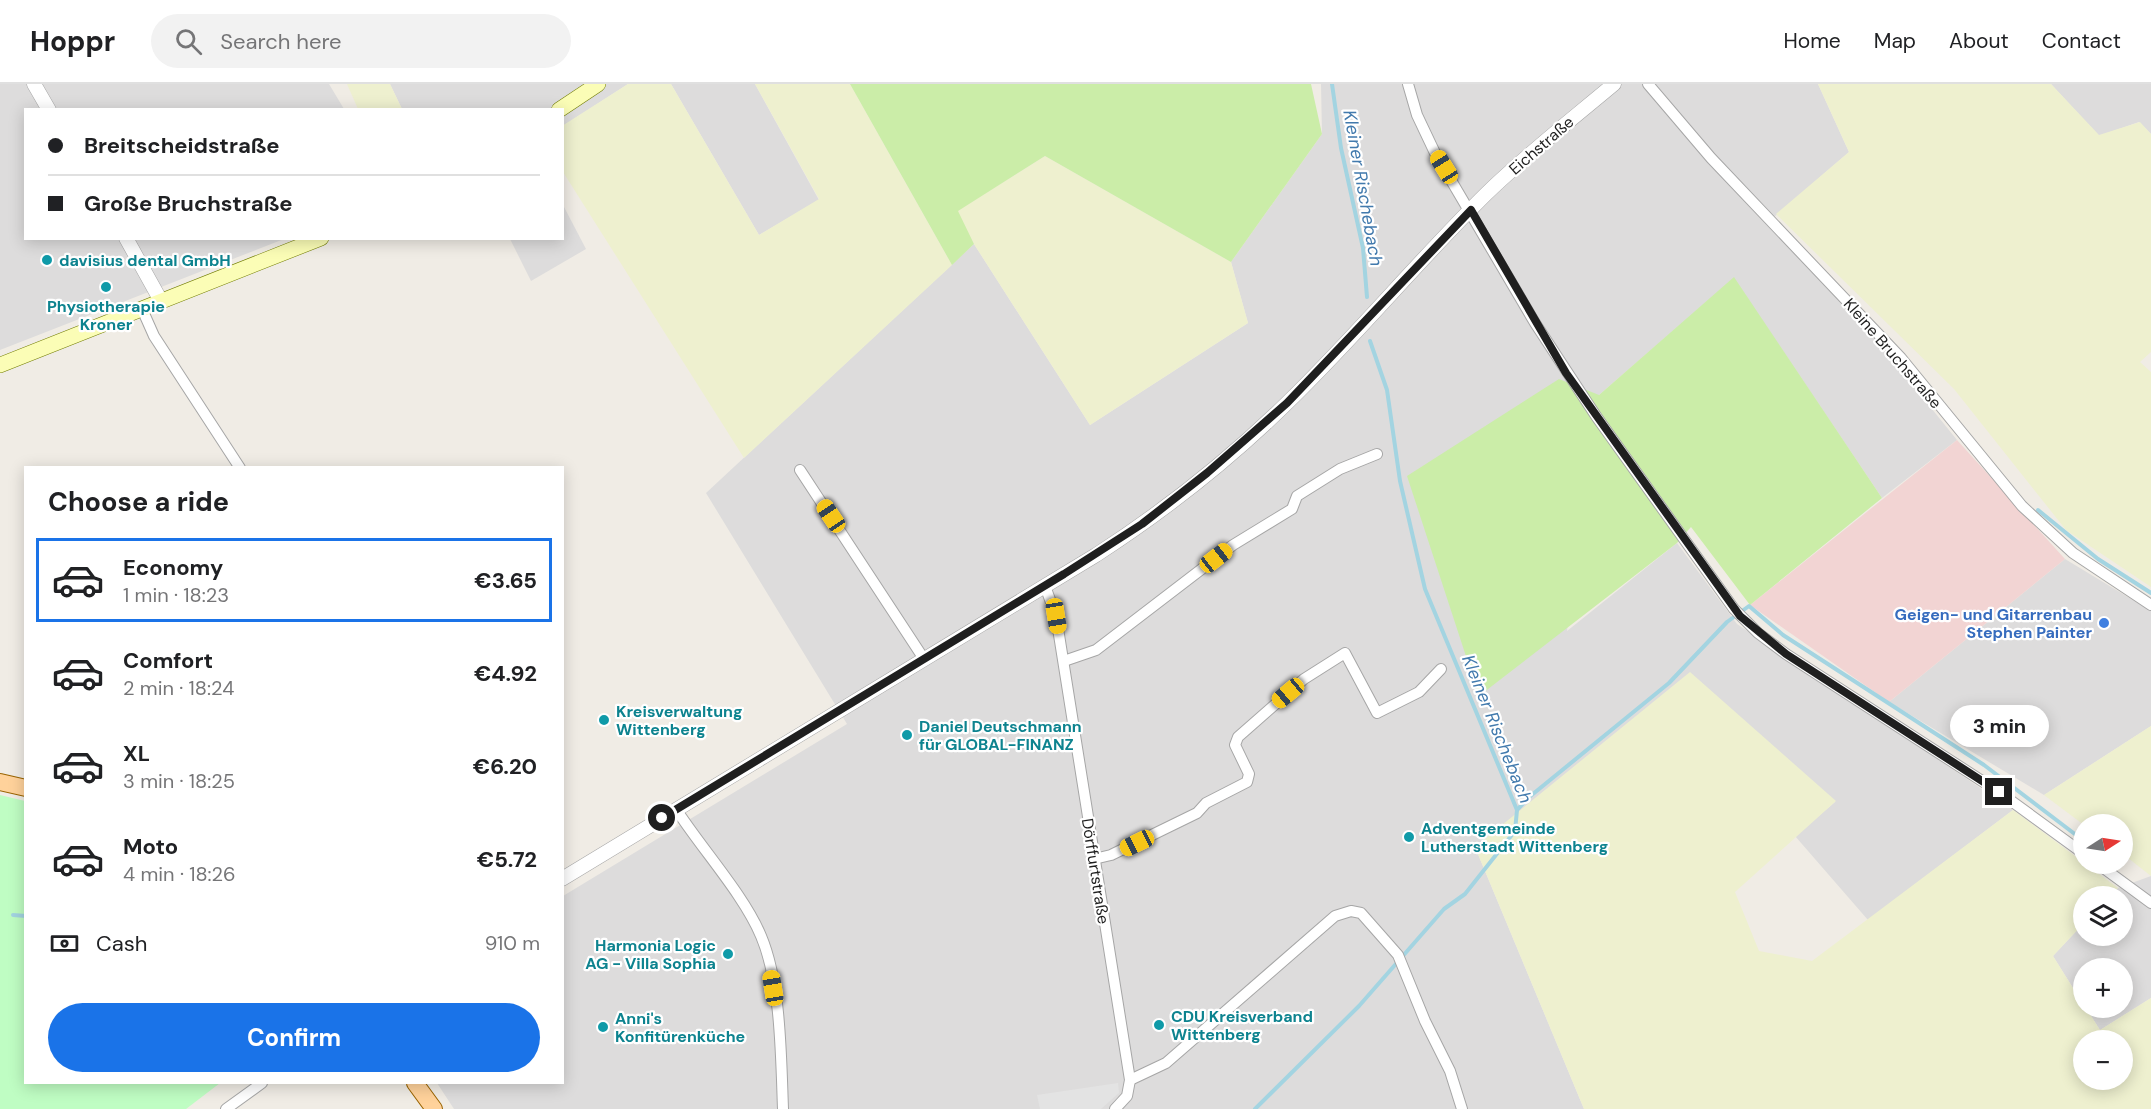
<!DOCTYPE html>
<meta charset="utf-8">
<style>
body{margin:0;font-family:"DM Sans",sans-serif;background:#f2f2f2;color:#202124;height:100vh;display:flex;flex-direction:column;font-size:22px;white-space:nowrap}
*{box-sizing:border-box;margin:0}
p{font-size:20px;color:#757577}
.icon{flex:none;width:33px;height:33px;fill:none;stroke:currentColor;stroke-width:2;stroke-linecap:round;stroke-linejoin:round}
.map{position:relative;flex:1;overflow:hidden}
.side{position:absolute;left:24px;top:382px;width:540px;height:618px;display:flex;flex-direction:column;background:#fff;border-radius:0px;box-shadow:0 3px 15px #0003}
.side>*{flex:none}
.banner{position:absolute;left:24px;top:24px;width:540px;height:132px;border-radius:0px;box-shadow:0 3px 15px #0003;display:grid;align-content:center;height:132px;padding:0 24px;background:#fff}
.needle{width:39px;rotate:78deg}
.fabs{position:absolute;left:2073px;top:730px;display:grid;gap:12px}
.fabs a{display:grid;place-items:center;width:60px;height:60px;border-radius:50%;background:#fff;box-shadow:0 3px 15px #0003;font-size:30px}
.end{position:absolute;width:27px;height:27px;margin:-14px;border:8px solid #1f1f1f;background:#fff;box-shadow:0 0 0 3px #fff}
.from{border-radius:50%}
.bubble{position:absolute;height:42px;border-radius:21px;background:#fff;box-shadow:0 3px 15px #0003;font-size:20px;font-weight:700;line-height:42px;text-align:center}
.car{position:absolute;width:18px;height:36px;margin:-18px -9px;border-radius:8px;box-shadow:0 0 4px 2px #0007;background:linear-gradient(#f5c518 24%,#345 0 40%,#f5c518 0 76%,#345 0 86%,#f5c518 0)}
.banner b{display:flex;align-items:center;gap:21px;height:57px;font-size:22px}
.banner b+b{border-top:2px solid #e0e0e0}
.banner i{width:15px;height:15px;background:#202124}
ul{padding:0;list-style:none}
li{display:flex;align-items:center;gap:18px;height:84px;margin:0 12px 9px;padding:0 12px;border:3px solid transparent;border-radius:0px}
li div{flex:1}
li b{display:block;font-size:22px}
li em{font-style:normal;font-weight:700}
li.active{border-color:#1a73e8}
li>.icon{width:54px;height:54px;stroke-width:1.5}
h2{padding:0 24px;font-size:27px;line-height:72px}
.pay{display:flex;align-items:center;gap:15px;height:66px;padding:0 24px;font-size:22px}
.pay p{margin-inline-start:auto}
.cta{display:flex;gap:12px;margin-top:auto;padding:12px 24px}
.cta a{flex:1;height:69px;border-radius:36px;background:#1a73e8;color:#fff;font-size:24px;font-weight:700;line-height:69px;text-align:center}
header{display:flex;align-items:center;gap:36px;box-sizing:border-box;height:84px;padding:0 30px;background:#fff;border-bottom:2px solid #e0e0e0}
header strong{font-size:28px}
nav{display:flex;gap:33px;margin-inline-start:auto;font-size:21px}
.search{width:420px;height:54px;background:#f2f2f2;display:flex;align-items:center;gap:15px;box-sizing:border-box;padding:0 21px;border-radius:33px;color:#757577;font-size:22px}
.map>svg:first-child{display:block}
</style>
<header>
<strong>Hoppr</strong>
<div class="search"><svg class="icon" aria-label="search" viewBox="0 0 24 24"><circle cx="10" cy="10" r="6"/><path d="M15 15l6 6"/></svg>Search here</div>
<nav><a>Home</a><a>Map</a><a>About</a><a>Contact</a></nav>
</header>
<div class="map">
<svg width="2151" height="1025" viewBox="0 0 2151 1025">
<rect width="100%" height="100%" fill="#f0ece5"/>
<g fill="#dddcdc">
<path d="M0,0H329L344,25L26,26V154L284,155L0,266Z"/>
<path d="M390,0H628L563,42L562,26L402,25Z"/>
<path d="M671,0H755L819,116L759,151Z"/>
<path d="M1321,0H1818L1849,68L1766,140L1859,235L1957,356L1882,414L1734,194L1599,311L1567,547L1677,459L1737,540L2013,726L1868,836L1795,752L1835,718L1475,763L1584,1025H454L437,999H562L563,812L847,640L706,409L974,160L1090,341L1248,239L1231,178L1322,50Z"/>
<path d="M2051,0H2151V50L2139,38L2099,52Z"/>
<path d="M563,121L586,165L531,197L510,155L562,154Z"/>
<path d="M2065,475L2151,527V642L2044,711L1889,618Z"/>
<path d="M2151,792V914L2100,946L2086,924H2122V885H2084L2083,920L2053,872L2083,840L2084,852H2122V813H2109L2118,804Z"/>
</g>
<path fill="#f2d4d3" d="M1957,356L2065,475L1889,618L1750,521Z"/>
<g fill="#eef0cf" fill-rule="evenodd">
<path d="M347,0H390L402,25H358Z"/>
<path d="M628,0H671L759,151L819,115L755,0H850L952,181L744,374L563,88L562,42Z"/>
<path d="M1818,0H2051L2099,51L2140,38L2151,50V268L2140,278L2151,288V503L2066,446L1954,305L1776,130L1849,68Z"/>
<path d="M1045,72L1231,178L1248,239L1090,341L974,160L957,127Z"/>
<path d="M1690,588L1836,717L1735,808L1759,867L1812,877L2013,726L2118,804L2109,813H2084L2083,840L2053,872L2083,920L2084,924H2086L2100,946L2151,914V1025H1584L1475,763ZM2084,957H2122V996H2084Z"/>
<path d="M2151,642V792L2123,770L2122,741H2084L2044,711Z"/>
</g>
<g fill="#cbeda8">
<path d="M850,0H1311L1322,50L1231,178L1045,72L958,127L974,160L952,181Z"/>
<path d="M1734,193L1882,414L1750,521L1691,443L1677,459L1479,612L1407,392L1559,295L1599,311Z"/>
</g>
<path fill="#bffdc3" d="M0,711L25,717L26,999H220L186,1025H0Z"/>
<path fill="#e3e3e3" d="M1118,999L1119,1009L1101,1025H1040L1037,1011Z"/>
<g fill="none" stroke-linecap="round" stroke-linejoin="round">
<g stroke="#a3d4e1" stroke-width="4">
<path d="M1332,0L1341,64L1363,164L1367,213"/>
<path d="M2038,426L2098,475L2151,509"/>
<path d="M1517,726L1528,714L1669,599L1727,538L1749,522L1783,551L1984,681L2084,757"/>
<path d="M13,831L26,832"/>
<path d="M1255,1025L1359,922L1444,825L1465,810L1515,747L1517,726L1425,505L1400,397L1387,306L1370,257"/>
</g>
<g stroke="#a6a6a6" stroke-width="12">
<g id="minor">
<path d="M1408,0L1417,31L1435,69L1535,239L1596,332L1734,525L1758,549L1786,570L1999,708L2084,770"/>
<path d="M1648,0L1711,74L1901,274L2022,422L2073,469L2151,521"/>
<path d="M142,225L154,252L240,384"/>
<path d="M800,386L924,575"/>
<path d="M1045,502L1056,532L1130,996L1127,1012L1115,1025"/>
<path d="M1064,577L1096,566L1233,461L1292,425L1297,412L1340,385L1377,370"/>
<path d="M676,725C701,764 744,811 761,852C781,899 781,973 783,1025"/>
<path d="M1094,775L1111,771L1197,729L1206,719L1247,698L1249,690L1235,661L1238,653L1304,595L1345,569L1377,629L1419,608L1441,585"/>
<path d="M2098,780L2151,819"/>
<path d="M1130,996L1166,979L1335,832L1351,827L1361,829L1398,871L1425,937L1450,987L1462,1025"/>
<path d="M226,1025L262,999"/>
</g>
</g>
<g stroke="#a6a6a6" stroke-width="15">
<g id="tertiary">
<path d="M34,0L49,26"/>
<path d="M126,154L161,217"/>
<path d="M562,795L1096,471C1164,427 1230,375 1288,318C1357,251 1418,177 1486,110C1526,71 1571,36 1614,0"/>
</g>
</g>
<g stroke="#717c00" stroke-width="16">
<g id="secondary">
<path d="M559,26L598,0"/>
<path d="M0,281L321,154"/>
</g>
</g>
<g stroke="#9a6400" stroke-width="18">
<g id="primary">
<path d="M0,698L26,704"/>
<path d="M415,999L434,1025"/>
</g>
</g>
<use href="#minor" stroke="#fff" stroke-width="10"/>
<use href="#tertiary" stroke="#fff" stroke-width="14"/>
<use href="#secondary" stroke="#fbfdb6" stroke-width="15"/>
<use href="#primary" stroke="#ffd29b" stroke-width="16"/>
</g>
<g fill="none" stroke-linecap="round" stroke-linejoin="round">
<path stroke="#1f1f1f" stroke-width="8" d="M662,734L1064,490L1142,440L1207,389L1287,319L1471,126L1566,289L1740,532L1786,570L1999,708"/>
</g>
<g fill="#0f9aa8" stroke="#fff" stroke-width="2">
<circle cx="47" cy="176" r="6"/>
<circle cx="106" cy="203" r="6"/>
<circle cx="604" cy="636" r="6"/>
<circle cx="907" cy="651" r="6"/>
<circle cx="1409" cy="753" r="6"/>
<circle cx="728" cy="870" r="6"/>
<circle cx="1159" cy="941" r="6"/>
<circle cx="603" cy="943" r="6"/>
</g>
<circle fill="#3f7fe0" stroke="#fff" stroke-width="2" cx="2104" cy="539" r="6"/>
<g text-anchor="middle" stroke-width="4.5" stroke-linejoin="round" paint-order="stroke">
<g font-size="16" fill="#1f1f1f" stroke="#fff">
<text transform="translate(1541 61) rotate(-41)" y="6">Eichstraße</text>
<text transform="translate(1893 269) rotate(49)" y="6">Kleine Bruchstraße</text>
<text transform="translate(1096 787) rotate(81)" y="6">Dörffurtstraße</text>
</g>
<g font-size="16" font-weight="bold" fill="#0d838f" stroke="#fff" text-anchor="start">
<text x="59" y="182">davisius dental GmbH</text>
<text x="106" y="228" text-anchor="middle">Physiotherapie<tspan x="106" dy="18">Kroner</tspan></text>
<text x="616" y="633">Kreisverwaltung<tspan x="616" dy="18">Wittenberg</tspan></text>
<text x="919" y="648">Daniel Deutschmann<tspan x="919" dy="18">für GLOBAL-FINANZ</tspan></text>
<text x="1421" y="750">Adventgemeinde<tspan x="1421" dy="18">Lutherstadt Wittenberg</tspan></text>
<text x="716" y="867" text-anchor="end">Harmonia Logic<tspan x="716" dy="18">AG - Villa Sophia</tspan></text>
<text x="1171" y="938">CDU Kreisverband<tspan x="1171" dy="18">Wittenberg</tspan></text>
<text x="615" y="940">Anni's<tspan x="615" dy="18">Konfitürenküche</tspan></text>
</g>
<g font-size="16" font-weight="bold" fill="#366cbe" stroke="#fff" text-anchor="end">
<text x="2092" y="536">Geigen- und Gitarrenbau<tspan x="2092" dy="18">Stephen Painter</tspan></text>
</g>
<g font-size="18" font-style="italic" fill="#427aad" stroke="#fff">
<text transform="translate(1363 104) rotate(80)" y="6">Kleiner Rischebach</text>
<text transform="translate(1497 645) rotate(68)" y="6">Kleiner Rischebach</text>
</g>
</g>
</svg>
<div class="fabs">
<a><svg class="needle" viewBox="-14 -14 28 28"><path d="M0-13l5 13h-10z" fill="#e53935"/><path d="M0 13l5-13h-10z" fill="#757577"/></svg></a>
<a><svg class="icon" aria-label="layers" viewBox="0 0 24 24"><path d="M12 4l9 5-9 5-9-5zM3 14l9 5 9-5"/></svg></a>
<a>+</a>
<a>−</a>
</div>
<i class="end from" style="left:662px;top:734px"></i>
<i class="end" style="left:1999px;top:708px"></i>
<div class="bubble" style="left:1950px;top:621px;width:99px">3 min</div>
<i class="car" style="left:1444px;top:83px;rotate:328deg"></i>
<i class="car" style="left:831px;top:432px;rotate:326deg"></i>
<i class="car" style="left:1216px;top:474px;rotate:52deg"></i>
<i class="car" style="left:1056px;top:532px;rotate:171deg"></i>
<i class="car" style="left:1288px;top:609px;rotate:230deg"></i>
<i class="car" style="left:1137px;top:759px;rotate:244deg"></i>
<i class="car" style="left:773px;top:904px;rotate:351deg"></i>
<div class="banner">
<b><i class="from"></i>Breitscheidstraße</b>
<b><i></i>Große Bruchstraße</b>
</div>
<section class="side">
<h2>Choose a ride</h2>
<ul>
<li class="active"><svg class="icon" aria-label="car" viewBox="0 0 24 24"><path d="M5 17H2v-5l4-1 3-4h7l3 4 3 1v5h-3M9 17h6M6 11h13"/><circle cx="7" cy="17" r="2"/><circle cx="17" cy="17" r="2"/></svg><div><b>Economy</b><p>1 min · 18:23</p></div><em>€3.65</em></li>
<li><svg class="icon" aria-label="car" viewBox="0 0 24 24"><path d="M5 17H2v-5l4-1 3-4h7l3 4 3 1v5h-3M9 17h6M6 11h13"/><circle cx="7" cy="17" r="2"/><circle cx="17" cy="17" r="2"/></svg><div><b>Comfort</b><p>2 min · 18:24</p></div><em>€4.92</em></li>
<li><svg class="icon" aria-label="car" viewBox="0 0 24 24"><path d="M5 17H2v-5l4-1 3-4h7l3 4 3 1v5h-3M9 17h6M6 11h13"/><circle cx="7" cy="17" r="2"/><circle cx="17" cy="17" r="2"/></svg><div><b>XL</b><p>3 min · 18:25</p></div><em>€6.20</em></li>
<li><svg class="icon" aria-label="car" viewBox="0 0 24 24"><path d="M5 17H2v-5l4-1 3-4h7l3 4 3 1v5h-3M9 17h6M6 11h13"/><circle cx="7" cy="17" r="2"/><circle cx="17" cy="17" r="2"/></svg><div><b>Moto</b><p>4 min · 18:26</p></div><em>€5.72</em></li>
</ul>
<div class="pay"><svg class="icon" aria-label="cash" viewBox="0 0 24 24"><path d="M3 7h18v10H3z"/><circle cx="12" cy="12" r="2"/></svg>Cash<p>910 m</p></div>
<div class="cta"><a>Confirm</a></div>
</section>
</div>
